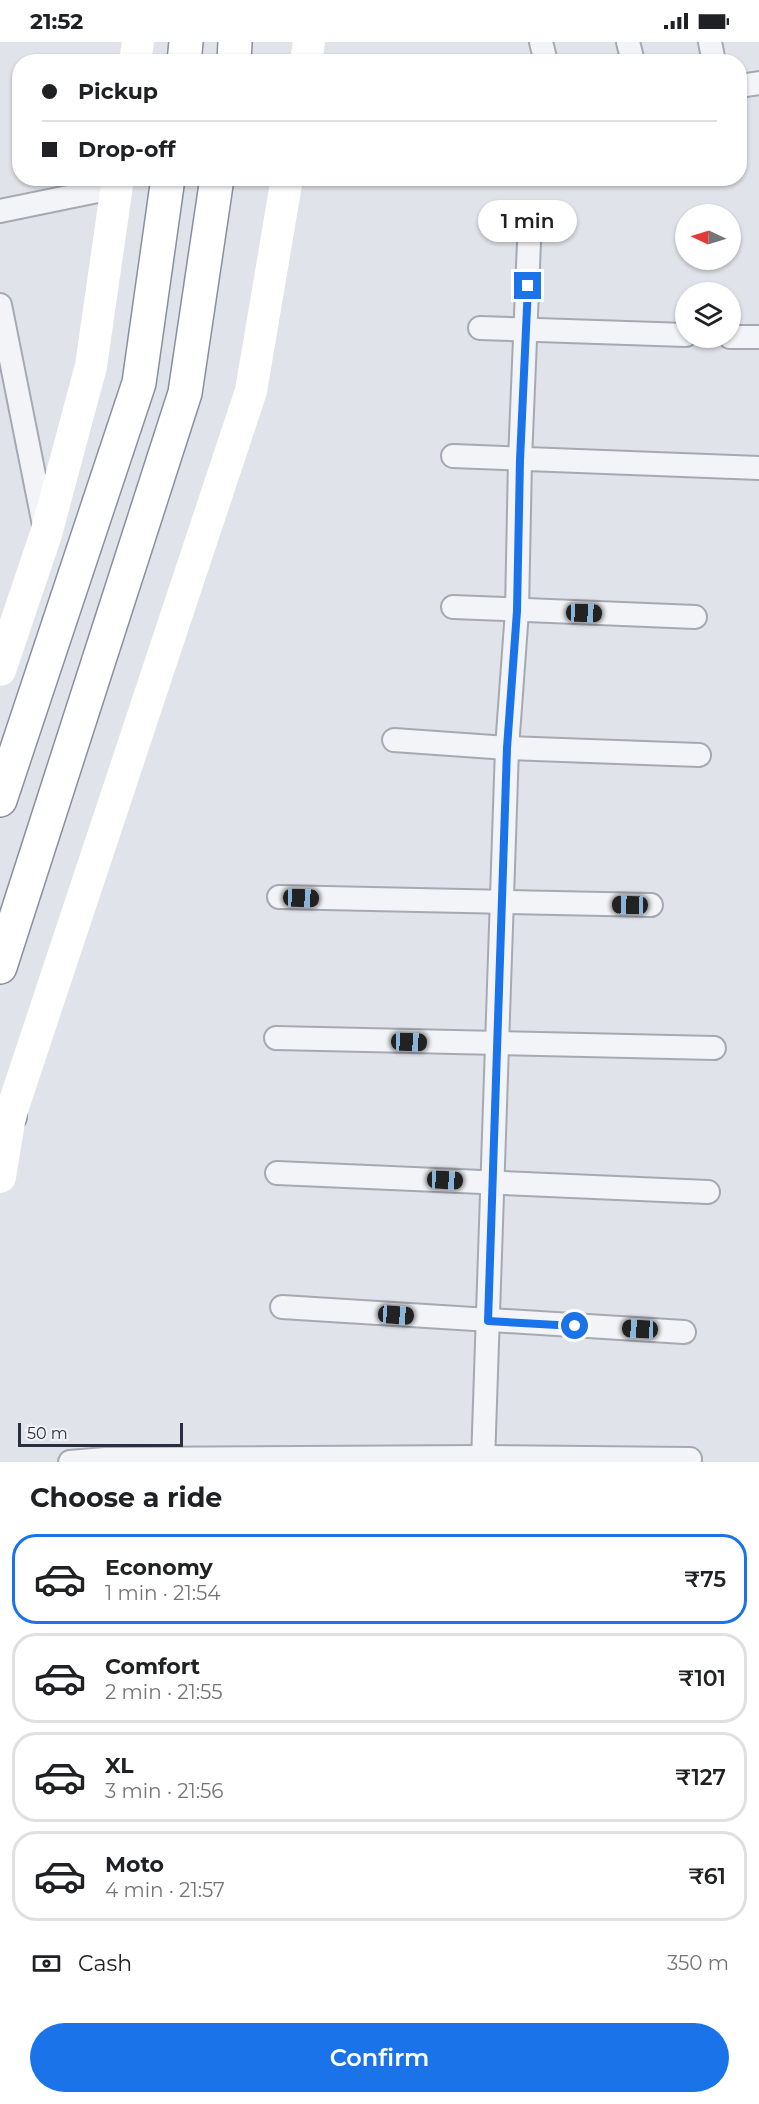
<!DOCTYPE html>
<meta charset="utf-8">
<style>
body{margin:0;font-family:Montserrat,sans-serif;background:#f6f6f6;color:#202124;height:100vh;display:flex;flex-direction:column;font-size:22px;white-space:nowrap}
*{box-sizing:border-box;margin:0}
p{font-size:20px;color:#757577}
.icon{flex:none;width:33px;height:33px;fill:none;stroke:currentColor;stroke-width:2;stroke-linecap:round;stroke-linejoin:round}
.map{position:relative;height:1420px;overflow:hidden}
.details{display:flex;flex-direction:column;background:#fff;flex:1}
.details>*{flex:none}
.hud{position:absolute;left:12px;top:12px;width:735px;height:132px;border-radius:24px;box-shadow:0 2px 4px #0004;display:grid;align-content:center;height:132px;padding:0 30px;background:#fff}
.needle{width:39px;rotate:274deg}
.fabs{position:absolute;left:675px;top:162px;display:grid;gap:12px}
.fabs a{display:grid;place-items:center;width:66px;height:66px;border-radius:50%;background:#fff;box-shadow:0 2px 4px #0004;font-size:30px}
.scale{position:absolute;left:18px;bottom:15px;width:165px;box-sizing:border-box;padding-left:6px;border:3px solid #292f40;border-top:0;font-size:16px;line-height:21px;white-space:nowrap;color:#292f40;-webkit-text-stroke:4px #f0f2f6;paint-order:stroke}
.end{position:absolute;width:27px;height:27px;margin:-14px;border:8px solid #1a73e8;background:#fff;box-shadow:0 0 0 3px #fff}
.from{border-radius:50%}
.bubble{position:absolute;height:42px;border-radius:21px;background:#fff;box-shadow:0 2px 4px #0004;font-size:20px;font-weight:600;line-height:42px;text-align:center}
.car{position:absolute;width:18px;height:36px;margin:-18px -9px;border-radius:8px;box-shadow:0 0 4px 2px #0007;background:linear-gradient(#222 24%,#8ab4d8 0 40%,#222 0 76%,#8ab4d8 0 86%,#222 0)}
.hud b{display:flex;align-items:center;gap:21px;height:57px;font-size:22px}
.hud b+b{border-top:2px solid #e0e0e0}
.hud i{width:15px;height:15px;background:#202124}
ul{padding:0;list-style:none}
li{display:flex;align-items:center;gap:18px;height:90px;margin:0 12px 9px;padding:0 18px;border:3px solid #e0e0e0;border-radius:24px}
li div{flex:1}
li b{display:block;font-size:22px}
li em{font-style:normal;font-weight:600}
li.current{border-color:#1a73e8}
li>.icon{width:54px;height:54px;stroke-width:1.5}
h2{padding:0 30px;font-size:27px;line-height:72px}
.pay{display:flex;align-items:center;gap:15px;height:66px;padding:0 30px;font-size:22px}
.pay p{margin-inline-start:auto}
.cta{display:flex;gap:12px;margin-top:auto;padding:12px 30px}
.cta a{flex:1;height:69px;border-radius:36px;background:#1a73e8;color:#fff;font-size:24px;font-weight:600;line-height:69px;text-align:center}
.status{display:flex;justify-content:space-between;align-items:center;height:42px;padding:0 30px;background:#fff;direction:ltr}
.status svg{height:16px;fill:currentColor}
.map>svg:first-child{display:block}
</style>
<div class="status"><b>21:52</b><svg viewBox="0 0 49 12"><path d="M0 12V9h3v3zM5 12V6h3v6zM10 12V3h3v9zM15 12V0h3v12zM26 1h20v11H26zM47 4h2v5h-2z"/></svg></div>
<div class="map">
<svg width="759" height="1420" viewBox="0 0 759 1420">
<rect width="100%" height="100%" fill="#e0e3e9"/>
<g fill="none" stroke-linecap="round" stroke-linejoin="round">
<g stroke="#a5a9b3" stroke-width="26">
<g id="minor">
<path d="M541,0L546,20"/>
<path d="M628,0L633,20"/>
<path d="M710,0L714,20"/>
<path d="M740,44L759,41"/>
<path d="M0,169L117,145"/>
<path d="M0,263L45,488"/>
<path d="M480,286L686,293"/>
<path d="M730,295H759"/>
<path d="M453,414L759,426"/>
<path d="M453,565L695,575"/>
<path d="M394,698L507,706L699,713"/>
<path d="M279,855L651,863"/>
<path d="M276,996L714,1006"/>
<path d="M277,1131L708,1150"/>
<path d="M282,1265L684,1290"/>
<path d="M70,1420L105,1417L483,1415L690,1417"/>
<path d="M483,1420L507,706L517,569L520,418L530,176"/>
</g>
</g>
<g stroke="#888f9f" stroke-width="36">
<g id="trunk">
<path d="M184,20L186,0"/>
<path d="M234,20L235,0"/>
<path d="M0,758L139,341L168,136"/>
<path d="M0,925L185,351L217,136"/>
<path d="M0,1084L10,1074"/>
</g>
</g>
<use href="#minor" stroke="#f3f4f7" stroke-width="22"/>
<g stroke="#fff" stroke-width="32">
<path d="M135,20L138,0"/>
<path d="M306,20L309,0"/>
<path d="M0,628L46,492L91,324L118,136"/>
<path d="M0,1135L10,1074L251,349L287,136"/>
</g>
<use href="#trunk" stroke="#fff" stroke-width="33"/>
</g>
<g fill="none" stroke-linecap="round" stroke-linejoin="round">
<path stroke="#1a73e8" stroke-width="8" d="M528,244L520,418L517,569L507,706L488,1279L575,1284"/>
</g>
</svg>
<div class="fabs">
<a><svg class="needle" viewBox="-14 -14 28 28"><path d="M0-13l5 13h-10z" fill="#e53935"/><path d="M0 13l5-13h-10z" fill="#757577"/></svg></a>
<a><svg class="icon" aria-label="layers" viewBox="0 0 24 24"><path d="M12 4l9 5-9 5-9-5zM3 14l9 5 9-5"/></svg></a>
</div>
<div class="scale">50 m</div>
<i class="end from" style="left:575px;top:1284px"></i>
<i class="end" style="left:528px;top:244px"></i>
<div class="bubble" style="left:478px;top:158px;width:99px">1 min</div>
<i class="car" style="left:584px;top:571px;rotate:92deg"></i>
<i class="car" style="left:301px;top:856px;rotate:92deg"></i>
<i class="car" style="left:630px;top:863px;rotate:271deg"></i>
<i class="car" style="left:409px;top:1000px;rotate:92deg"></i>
<i class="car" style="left:445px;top:1138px;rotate:93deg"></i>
<i class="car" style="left:396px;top:1273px;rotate:94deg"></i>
<i class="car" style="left:640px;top:1287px;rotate:273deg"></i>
<div class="hud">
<b><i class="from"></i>Pickup</b>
<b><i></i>Drop-off</b>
</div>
</div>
<section class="details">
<h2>Choose a ride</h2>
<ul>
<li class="current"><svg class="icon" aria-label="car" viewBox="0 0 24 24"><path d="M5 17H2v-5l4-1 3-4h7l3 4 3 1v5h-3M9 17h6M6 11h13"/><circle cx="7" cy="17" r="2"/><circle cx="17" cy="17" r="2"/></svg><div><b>Economy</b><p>1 min · 21:54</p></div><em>₹75</em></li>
<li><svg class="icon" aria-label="car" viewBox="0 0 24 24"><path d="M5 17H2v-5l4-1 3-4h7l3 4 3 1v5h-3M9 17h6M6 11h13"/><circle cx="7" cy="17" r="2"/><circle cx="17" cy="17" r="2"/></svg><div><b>Comfort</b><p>2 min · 21:55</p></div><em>₹101</em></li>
<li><svg class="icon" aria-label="car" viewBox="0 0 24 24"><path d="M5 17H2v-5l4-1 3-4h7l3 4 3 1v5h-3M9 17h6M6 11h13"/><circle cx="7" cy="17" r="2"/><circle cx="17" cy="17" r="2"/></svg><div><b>XL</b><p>3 min · 21:56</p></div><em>₹127</em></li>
<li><svg class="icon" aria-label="car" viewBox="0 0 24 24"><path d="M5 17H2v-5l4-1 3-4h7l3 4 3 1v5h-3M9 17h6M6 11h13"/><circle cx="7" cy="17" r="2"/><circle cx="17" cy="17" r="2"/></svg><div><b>Moto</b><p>4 min · 21:57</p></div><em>₹61</em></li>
</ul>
<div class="pay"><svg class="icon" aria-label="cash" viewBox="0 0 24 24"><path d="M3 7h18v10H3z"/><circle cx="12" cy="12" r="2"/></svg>Cash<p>350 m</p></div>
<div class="cta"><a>Confirm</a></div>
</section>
